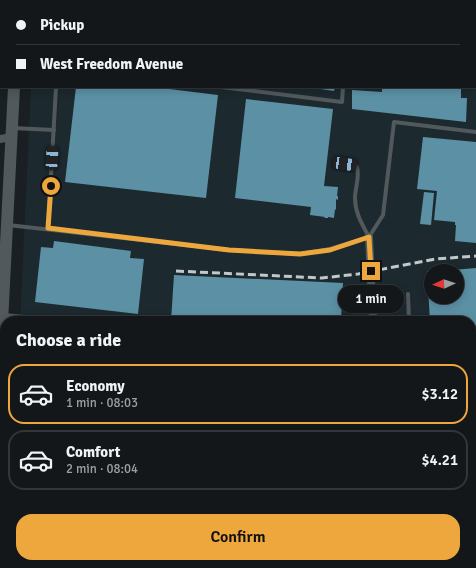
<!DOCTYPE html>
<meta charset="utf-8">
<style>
body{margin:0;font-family:Signika,sans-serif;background:#1c2023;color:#f1f3f6;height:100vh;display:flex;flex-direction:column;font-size:15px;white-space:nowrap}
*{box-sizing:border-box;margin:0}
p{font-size:13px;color:#9d9fa2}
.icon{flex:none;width:22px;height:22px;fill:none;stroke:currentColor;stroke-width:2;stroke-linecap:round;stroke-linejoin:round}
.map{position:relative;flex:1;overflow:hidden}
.side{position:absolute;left:0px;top:316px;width:476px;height:252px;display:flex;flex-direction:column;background:#13171a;border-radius:16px 16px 0 0;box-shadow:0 2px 10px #0003,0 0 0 1px #323639}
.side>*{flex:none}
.banner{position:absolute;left:0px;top:0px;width:476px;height:88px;box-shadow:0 2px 10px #0003,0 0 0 1px #323639;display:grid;align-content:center;height:88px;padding:0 16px;background:#13171a}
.needle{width:26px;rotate:267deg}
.fabs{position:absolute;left:424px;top:264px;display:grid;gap:8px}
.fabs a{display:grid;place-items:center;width:40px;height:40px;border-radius:50%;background:#13171a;box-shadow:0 2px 10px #0003,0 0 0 1px #323639;font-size:20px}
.end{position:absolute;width:18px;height:18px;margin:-9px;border:5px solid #eea73c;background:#111;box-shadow:0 0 0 2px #111}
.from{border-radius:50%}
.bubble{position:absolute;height:28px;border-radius:14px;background:#13171a;box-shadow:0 2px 10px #0003,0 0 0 1px #323639;font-size:13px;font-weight:600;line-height:28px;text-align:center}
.car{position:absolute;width:12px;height:24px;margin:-12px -6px;border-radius:5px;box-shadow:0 0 3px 1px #0007;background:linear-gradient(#222 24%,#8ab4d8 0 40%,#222 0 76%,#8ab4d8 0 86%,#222 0)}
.banner b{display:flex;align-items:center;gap:14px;height:38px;font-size:15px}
.banner b+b{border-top:1px solid #323639}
.banner i{width:10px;height:10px;background:#f1f3f6}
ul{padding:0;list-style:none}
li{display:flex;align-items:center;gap:12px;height:60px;margin:0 8px 6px;padding:0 8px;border:2px solid #323639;border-radius:16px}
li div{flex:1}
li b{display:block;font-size:15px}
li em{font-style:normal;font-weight:600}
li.on{border-color:#eea73c}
li>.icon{width:36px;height:36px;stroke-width:1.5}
h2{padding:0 16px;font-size:18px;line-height:48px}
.action{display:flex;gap:8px;margin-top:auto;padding:8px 16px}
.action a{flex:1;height:46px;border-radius:16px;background:#eea73c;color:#111;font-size:16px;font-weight:600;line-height:46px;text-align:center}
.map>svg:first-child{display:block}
</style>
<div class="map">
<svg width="476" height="568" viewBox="0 0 476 568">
<rect width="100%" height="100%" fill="#191f22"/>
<path fill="#1c292f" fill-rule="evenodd" d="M36,0H476V568H34V563H471V321H20L31,87H475V1H36ZM431,271H457V297H431Z"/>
<g fill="#5c91a5">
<path d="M76,87H153L218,95L206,198L65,182Z"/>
<path d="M307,87H335L334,91Z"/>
<path d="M382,87H461V98H467L466,122L352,109V90L382,92Z"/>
<path d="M246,99L333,109L324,186L338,187L337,196H338V200L336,199V210L335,209L334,218L328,217V218H324L325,217L310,215L311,207L235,198Z"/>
<path d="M423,137L476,142V243L455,241L456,225H455V222L434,220L437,191L417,189Z"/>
<path d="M424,192L434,193L431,225L420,224Z"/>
<path d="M54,241L131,251L130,258L144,259L138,314L35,302L41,247L53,248Z"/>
<path d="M476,268V364H471V321H430L427,271H431V297H457V271H452V270Z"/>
<path d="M174,275L343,283L341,321H171Z"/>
<rect x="471" y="424" width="5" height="27"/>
<rect x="471" y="453" width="5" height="26"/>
<rect x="471" y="496" width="5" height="49"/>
<path d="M471,561H476V568H430V563H471Z"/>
</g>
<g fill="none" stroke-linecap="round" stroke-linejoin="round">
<g stroke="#51595c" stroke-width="4">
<path d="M384,0L388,1"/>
<path d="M416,0V1"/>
<path d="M53,1V0"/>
<path d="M95,1V0"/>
<path d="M289,1V0"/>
<path d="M349,1V0"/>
<path d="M475,82H476"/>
<path d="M221,87L342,102L343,87"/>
<path d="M12,128L54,130"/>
<path d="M336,162L354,165L357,167C360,177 355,188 355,198C355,213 362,224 369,237"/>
<path d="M8,225L229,250L300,254L330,249L369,237L383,215L394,122L476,132"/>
<path d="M48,229L56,87"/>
<path d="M408,294L409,321"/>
<path d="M4,315L65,321"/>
<path d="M471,487H476"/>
<path d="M471,553L476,552"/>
<path d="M420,563V568"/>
</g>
<g stroke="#51595c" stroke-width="8">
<path d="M427,1V0"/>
<path d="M0,139L11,137"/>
<path d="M369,237L373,321"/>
<path d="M471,389H476"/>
<path d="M213,563L313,568"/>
<path d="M386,563V568"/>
</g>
<g stroke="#51595c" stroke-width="12">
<path d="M18,1L19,0"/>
<path d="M0,362L14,87"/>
<path d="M0,455L5,550"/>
<path d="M6,563V568"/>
</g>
<path stroke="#c2c7c9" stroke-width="3" stroke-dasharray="8 4" stroke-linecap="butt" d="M176,271L322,278L358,274L435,259L476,256"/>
</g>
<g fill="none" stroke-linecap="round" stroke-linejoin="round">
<path stroke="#eea73c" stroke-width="5" d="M51,186L48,228L229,250L300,254L330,250L369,237L371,271"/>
</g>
</svg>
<div class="fabs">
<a><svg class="needle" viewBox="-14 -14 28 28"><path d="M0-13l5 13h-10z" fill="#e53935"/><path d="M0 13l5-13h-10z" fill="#9d9fa2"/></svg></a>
</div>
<i class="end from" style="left:51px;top:186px"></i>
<i class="end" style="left:371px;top:271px"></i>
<div class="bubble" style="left:338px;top:285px;width:66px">1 min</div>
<i class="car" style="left:52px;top:158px;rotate:3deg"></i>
<i class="car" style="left:345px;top:164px;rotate:98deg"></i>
<div class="banner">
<b><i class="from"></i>Pickup</b>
<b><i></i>West Freedom Avenue</b>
</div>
<section class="side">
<h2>Choose a ride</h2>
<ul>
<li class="on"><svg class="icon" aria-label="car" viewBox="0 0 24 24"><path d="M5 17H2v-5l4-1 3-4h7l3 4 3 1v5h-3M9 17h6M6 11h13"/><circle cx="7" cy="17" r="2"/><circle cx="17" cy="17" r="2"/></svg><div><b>Economy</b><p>1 min · 08:03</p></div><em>$3.12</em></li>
<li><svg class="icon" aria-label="car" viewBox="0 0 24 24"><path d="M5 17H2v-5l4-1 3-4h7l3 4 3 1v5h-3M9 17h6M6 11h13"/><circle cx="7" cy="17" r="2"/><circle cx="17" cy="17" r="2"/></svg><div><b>Comfort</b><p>2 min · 08:04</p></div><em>$4.21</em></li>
</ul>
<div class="action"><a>Confirm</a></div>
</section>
</div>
